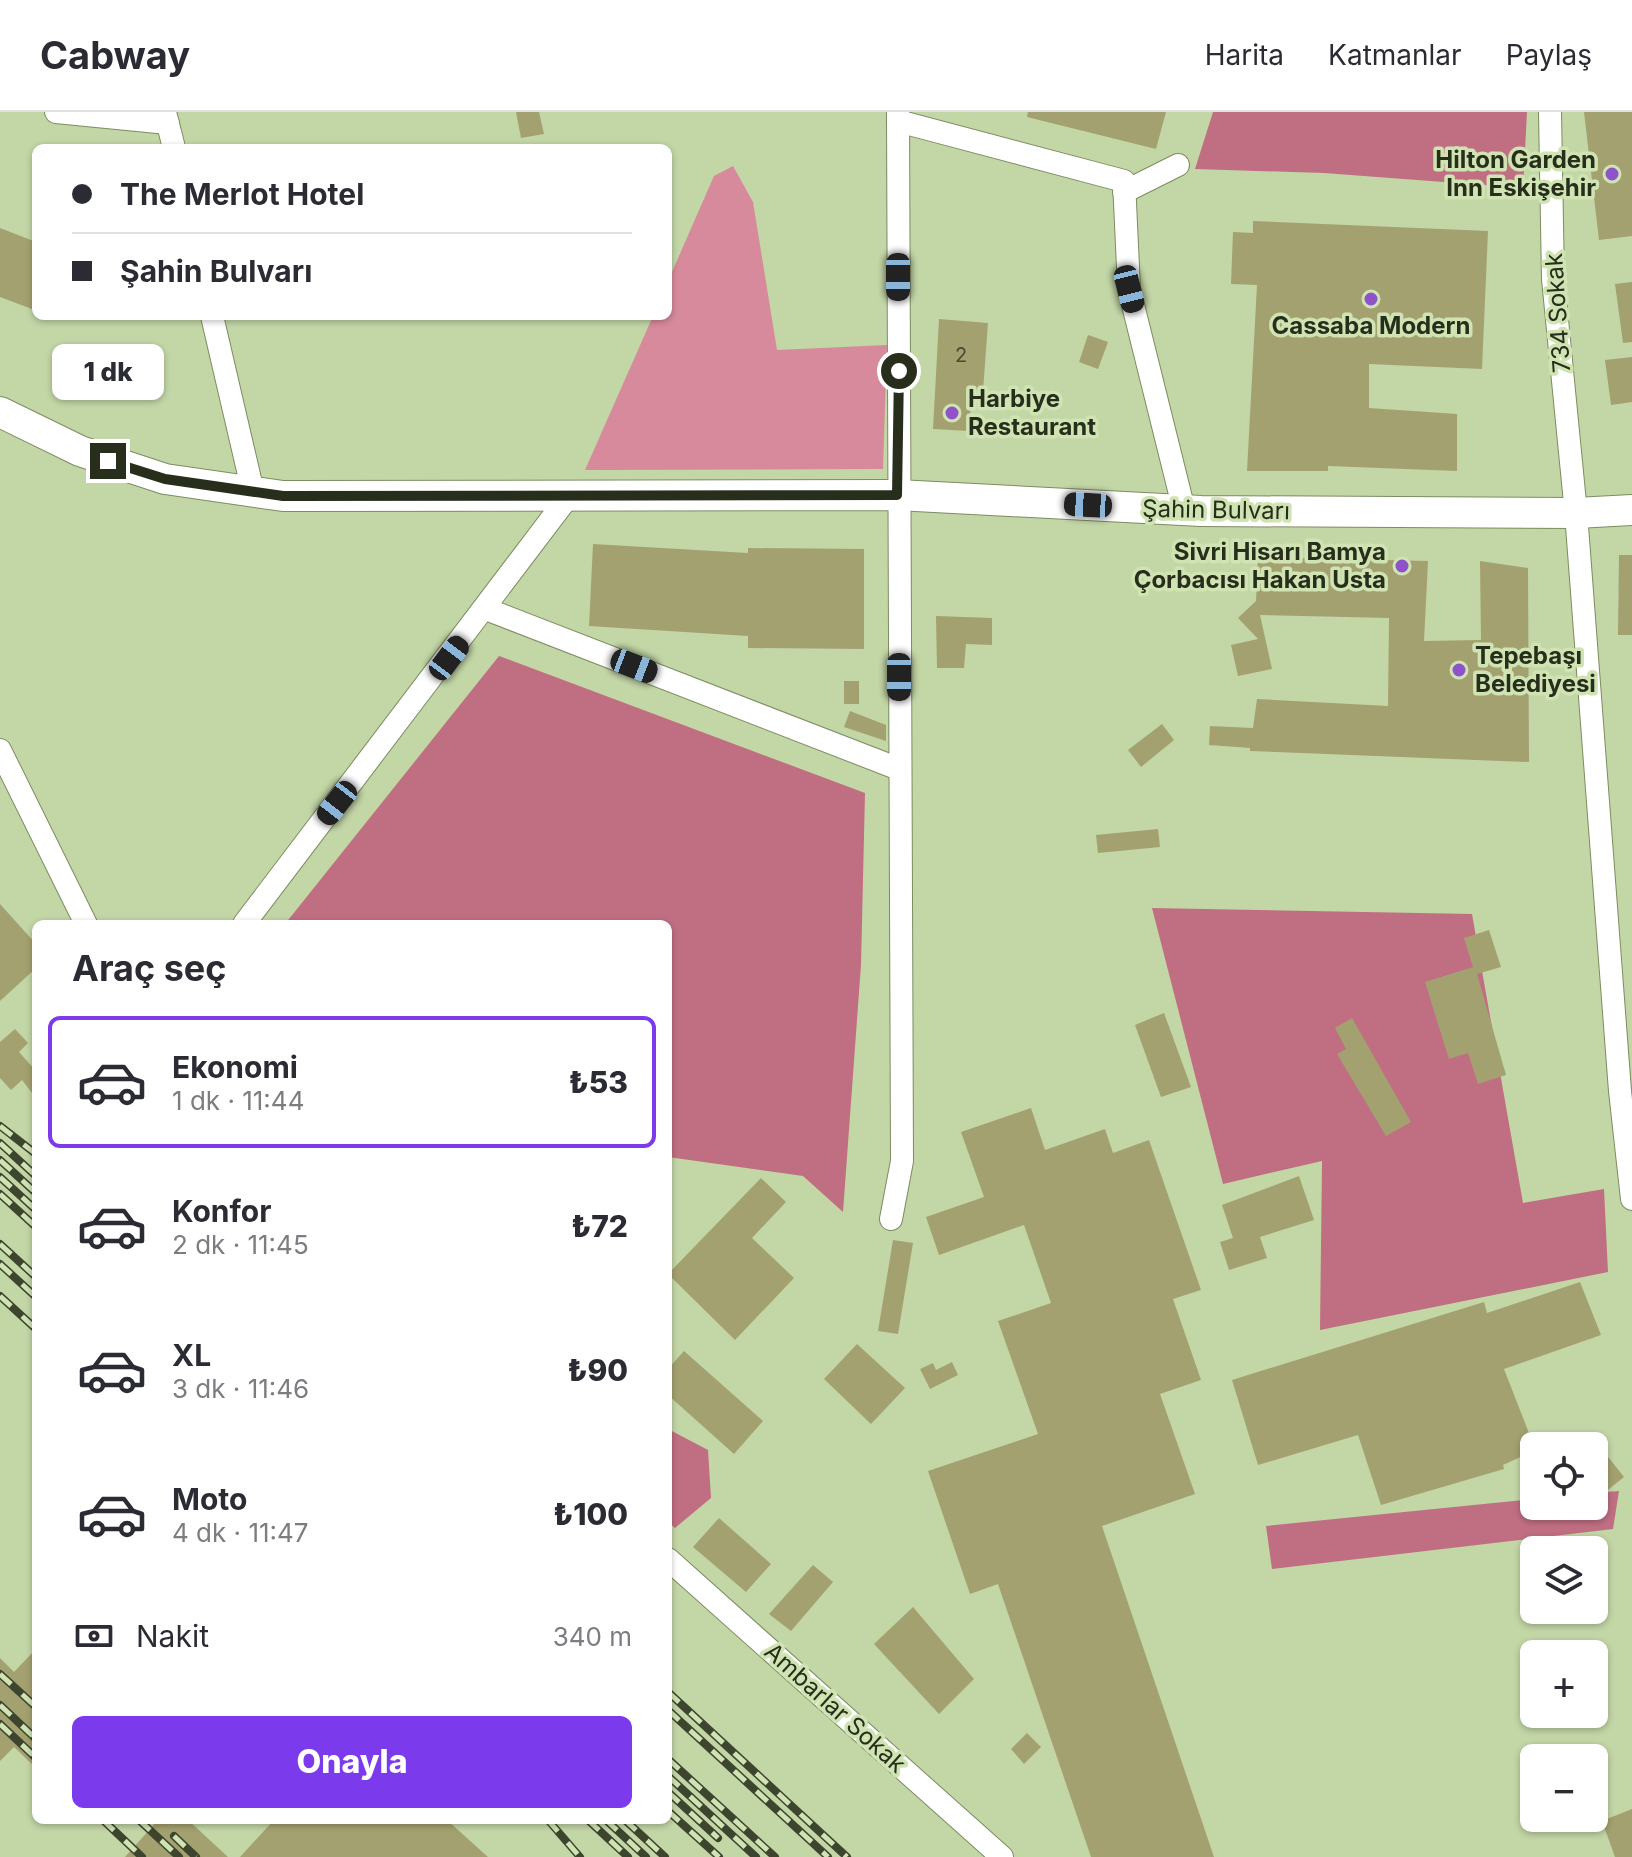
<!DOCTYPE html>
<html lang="tr">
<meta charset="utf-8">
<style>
body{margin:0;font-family:Inter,sans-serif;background:#f2f2f3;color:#2b2b33;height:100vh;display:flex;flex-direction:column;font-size:30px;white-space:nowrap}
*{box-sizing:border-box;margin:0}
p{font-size:26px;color:#7c7c81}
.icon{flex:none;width:44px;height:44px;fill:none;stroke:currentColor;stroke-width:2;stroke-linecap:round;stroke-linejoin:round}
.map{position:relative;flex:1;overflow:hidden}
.side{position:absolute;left:32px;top:808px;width:640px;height:904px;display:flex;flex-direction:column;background:#fff;border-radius:12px;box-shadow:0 2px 6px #0004}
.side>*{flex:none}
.banner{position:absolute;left:32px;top:32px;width:640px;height:176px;border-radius:12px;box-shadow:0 2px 6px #0004;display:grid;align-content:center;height:176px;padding:0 40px;background:#fff}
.tools{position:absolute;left:1520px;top:1320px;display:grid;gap:16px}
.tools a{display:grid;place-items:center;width:88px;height:88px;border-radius:12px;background:#fff;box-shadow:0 2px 6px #0004;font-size:40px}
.end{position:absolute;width:36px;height:36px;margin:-18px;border:10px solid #272e1c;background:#fff;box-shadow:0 0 0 4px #fff}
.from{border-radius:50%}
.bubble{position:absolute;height:56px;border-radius:12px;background:#fff;box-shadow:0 2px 6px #0004;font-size:26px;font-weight:800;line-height:56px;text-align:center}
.car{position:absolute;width:24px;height:48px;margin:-24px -12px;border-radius:10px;box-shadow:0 0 6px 2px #0007;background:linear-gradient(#222 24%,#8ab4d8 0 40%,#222 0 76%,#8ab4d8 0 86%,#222 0)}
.banner b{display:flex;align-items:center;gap:28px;height:76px;font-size:30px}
.banner b+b{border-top:2px solid #e1e1e2}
.banner i{width:20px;height:20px;background:#2b2b33}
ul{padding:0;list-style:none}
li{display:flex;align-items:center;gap:24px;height:132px;margin:0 16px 12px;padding:0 24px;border:4px solid transparent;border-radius:12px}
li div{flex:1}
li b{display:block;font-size:30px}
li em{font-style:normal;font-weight:800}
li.selected{border-color:#7c3aed}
li>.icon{width:72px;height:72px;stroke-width:1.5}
h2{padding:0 40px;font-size:36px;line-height:96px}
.pay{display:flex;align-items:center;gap:20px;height:88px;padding:0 40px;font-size:30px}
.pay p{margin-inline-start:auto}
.cta{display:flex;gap:16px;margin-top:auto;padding:16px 40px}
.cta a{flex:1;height:92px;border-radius:12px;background:#7c3aed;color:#fff;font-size:32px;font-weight:800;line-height:92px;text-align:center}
header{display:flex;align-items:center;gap:48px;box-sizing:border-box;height:112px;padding:0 40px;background:#fff;border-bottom:2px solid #e1e1e2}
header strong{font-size:38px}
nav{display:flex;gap:44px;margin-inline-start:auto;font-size:28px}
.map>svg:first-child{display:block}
</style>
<header>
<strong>Cabway</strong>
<nav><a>Harita</a><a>Katmanlar</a><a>Paylaş</a></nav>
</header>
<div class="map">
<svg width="1632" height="1745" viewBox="0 0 1632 1745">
<rect width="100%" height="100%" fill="#c3d6a6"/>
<path fill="#d68a9b" d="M733,54L753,90L777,238L887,233L883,357L585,358L653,204H668V169L714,64Z"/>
<g fill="#c06f82">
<path d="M1213,0H1527L1523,76L1324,61L1195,57Z"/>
<path d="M499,544L865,681L861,853L843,1100L803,1064L668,1045V812H285Z"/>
<path d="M1152,796L1472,802L1523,1091L1604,1077L1608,1160L1320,1218L1322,1049L1223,1072Z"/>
<path d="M668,1317L708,1338L711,1386L675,1416L668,1410Z"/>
<path d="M1619,1379L1613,1417L1272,1457L1266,1414L1534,1387V1394H1594V1381Z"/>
</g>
<g fill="#a4a170">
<path d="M516,0H539L544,22L521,26Z"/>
<path d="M1028,0H1166L1156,37L1027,5Z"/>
<path d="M1584,0H1632V124L1599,128Z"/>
<path d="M1253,109L1488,119L1482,257L1369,252V296L1457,302V359L1328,354V359H1247L1257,173L1231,172L1233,120L1253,121Z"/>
<path d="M0,116L36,130V187L32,197L0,185Z"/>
<path d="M1632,170V230L1623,231L1615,172Z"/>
<path d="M939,207L988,211L983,279L972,278L969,319L933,317Z"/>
<path d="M1088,223L1108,230L1098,257L1079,250Z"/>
<path d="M1632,245V290L1611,293L1605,248Z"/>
<path d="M593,432L748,441V436L864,437V537L748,536V524L589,514Z"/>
<path d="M1619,443H1632V523H1618Z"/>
<path d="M1258,445L1428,449L1424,529L1481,528L1480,449L1528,456L1529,650L1250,639V636L1209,633L1210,614L1253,616L1257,587L1388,594L1389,506L1260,503L1272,557L1238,564L1231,533L1258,527L1238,506L1256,489Z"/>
<path d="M936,504L992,506V533L966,532L964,556H937Z"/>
<rect x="844" y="569" width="15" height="23"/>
<path d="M850,599L886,613V629L844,615Z"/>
<path d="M1162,612L1174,628L1141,655L1128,638Z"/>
<path d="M1158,717L1160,735L1098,741L1096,723Z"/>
<path d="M0,792L36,832V856L0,889Z"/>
<path d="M1489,818L1501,855L1477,862L1506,963L1478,972L1468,941L1449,947L1425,870L1473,855L1464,826Z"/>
<path d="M1164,901L1191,975L1161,985L1135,913Z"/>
<path d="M1352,906L1411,1010L1386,1024L1337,942L1346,937L1335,916Z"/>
<path d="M15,917L28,931L19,940L36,959V986L22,968L11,978L0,966V930Z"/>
<path d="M1031,996L1045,1038L1105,1017L1113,1041L1149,1028L1201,1178L1173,1187L1201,1268L1160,1282L1195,1382L1102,1414L1214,1745H1091L998,1472L970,1482L928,1359L1038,1322L998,1209L1051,1191L1024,1113L939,1143L926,1105L984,1085L961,1020Z"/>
<path d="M1299,1064L1314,1108L1260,1125L1267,1146L1229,1158L1220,1130L1233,1126L1222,1093Z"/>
<path d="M761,1066L786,1090L752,1126L794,1166L735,1228L668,1162Z"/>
<path d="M893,1128L913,1131L898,1222L878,1219Z"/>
<path d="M1580,1170L1601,1223L1504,1257L1534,1334V1339L1503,1353L1504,1357L1381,1393L1358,1323L1258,1353L1232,1268L1484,1190L1487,1201Z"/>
<path d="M857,1232L905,1276L871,1312L824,1267Z"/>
<path d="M684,1239L763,1309L734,1342L668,1283V1257Z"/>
<path d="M952,1250L958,1263L930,1277L920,1257L933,1251L936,1258Z"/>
<path d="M1594,1327L1624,1365L1594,1389Z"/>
<path d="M719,1406L771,1452L746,1480L693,1435Z"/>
<path d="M813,1453L833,1470L791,1519L769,1502Z"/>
<path d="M913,1495L974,1567L939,1602L874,1532Z"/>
<path d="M36,1537V1656L14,1635L0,1649V1546L14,1560Z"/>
<path d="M1027,1621L1041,1635L1024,1652L1011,1637Z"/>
<path d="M1632,1697V1745H1615L1602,1709Z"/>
<path d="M158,1708H188L228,1745H125Z"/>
<path d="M274,1708H447L488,1745H240Z"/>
</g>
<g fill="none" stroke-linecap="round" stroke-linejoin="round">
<g stroke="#7c8d61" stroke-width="24">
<g id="street">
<path d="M56,0L168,11"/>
<path d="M165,0L174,36"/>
<path d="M1550,0L1553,167L1576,401L1620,979L1632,1087"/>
<path d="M898,9L1124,69L1129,177L1184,398"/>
<path d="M1124,80L1178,53"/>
<path d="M212,204L253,380"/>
<path d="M486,497L899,657"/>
<path d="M0,638L86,812"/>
<path d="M244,812L568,385"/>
<path d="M891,1107L902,1049L898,0"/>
<path d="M668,1447L1002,1745"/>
</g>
</g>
<g stroke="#7c8d61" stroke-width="32">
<path id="secondary" d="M0,300L80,339L165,367L283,384L897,383L1201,399L1576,401L1632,398"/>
</g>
<use href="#street" stroke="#fff" stroke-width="22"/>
<use href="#secondary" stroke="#fff" stroke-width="30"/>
<g stroke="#3d452f" stroke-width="8">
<g id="rail">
<path d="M0,1014L36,1042"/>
<path d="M0,1031L36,1064"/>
<path d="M0,1048L36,1081"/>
<path d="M0,1065L36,1098"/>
<path d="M0,1082L36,1115"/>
<path d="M0,1132L36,1165"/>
<path d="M0,1152L36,1185"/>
<path d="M0,1184L36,1217"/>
<path d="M0,1562L36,1595"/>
<path d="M668,1580L847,1745"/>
<path d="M0,1593L36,1627"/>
<path d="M668,1598L828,1745"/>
<path d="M0,1612L36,1646"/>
<path d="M668,1647L775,1745"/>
<path d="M668,1664L756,1745"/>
<path d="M668,1680L718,1726"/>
<path d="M668,1699L719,1745"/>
<path d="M103,1708L142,1745"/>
<path d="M139,1708L179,1745"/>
<path d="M548,1708L580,1745"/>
<path d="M588,1708L628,1745"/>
<path d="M606,1708L646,1745"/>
<path d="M625,1708L665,1745"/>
<path d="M174,1724L196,1745"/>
</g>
</g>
<use href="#rail" stroke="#d0e3b3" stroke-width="5" stroke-dasharray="15" stroke-linecap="butt"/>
</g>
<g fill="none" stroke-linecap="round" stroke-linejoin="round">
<path stroke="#272e1c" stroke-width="10" d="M108,349L165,367L283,384L897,383L899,259"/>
</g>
<g fill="#8f52c9" stroke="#d0e3b3" stroke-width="3">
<circle cx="1612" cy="62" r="8"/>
<circle cx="1371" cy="187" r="8"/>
<circle cx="952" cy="301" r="8"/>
<circle cx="1402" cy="454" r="8"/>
<circle cx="1459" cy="558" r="8"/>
</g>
<g text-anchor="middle" stroke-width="7" stroke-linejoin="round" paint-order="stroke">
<g font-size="20" fill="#464b31">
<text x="961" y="250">2</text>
</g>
<g font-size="24" font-weight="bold" fill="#272e1c" stroke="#d0e3b3" text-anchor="end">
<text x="1596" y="56">Hilton Garden<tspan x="1596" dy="28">Inn Eskişehir</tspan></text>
<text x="1371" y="222" text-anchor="middle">Cassaba Modern</text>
<text x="968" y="295" text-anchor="start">Harbiye<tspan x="968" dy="28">Restaurant</tspan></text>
<text x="1386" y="448">Sivri Hisarı Bamya<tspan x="1386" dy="28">Çorbacısı Hakan Usta</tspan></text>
<text x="1475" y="552" text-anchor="start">Tepebaşı<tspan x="1475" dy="28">Belediyesi</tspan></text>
</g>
<g font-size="24" fill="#272e1c" stroke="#d0e3b3">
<text transform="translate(1558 201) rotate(-94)" y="8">734 Sokak</text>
<text transform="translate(1216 398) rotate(1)" y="8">Şahin Bulvarı</text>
<text transform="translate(835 1596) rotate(42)" y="8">Ambarlar Sokak</text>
</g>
</g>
</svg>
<div class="tools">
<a><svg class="icon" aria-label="locate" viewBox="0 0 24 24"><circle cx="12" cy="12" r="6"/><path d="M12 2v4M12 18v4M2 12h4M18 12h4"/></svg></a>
<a><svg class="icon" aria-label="layers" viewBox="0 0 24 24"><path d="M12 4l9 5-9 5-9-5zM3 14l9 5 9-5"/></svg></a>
<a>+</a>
<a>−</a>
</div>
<i class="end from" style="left:899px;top:259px"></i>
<i class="end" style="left:108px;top:349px"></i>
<div class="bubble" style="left:52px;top:232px;width:112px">1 dk</div>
<i class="car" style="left:898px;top:165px;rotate:180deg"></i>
<i class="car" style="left:1129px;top:177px;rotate:166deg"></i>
<i class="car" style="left:1088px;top:393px;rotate:273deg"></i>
<i class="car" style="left:449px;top:546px;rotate:37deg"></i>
<i class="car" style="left:634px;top:554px;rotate:111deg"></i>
<i class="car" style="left:899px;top:565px;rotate:180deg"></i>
<i class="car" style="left:337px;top:691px;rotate:218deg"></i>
<div class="banner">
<b><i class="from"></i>The Merlot Hotel</b>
<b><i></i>Şahin Bulvarı</b>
</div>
<section class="side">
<h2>Araç seç</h2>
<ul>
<li class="selected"><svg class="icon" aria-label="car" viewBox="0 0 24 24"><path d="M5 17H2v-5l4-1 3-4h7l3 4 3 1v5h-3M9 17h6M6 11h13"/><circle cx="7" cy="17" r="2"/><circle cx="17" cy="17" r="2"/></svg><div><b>Ekonomi</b><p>1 dk · 11:44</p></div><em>₺53</em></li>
<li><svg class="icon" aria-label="car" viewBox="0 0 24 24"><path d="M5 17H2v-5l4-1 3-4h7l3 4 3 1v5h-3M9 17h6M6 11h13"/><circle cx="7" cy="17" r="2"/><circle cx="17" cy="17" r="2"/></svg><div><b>Konfor</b><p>2 dk · 11:45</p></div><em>₺72</em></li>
<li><svg class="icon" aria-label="car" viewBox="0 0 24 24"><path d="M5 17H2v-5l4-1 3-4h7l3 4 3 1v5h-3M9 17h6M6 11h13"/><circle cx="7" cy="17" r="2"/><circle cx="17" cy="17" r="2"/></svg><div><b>XL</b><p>3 dk · 11:46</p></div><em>₺90</em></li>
<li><svg class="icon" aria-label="car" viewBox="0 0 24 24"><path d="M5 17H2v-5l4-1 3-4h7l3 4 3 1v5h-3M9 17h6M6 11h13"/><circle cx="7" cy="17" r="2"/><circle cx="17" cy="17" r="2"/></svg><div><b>Moto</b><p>4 dk · 11:47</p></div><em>₺100</em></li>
</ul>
<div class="pay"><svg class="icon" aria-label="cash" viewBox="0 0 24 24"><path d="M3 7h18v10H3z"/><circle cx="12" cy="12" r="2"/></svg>Nakit<p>340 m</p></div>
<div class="cta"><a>Onayla</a></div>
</section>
</div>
